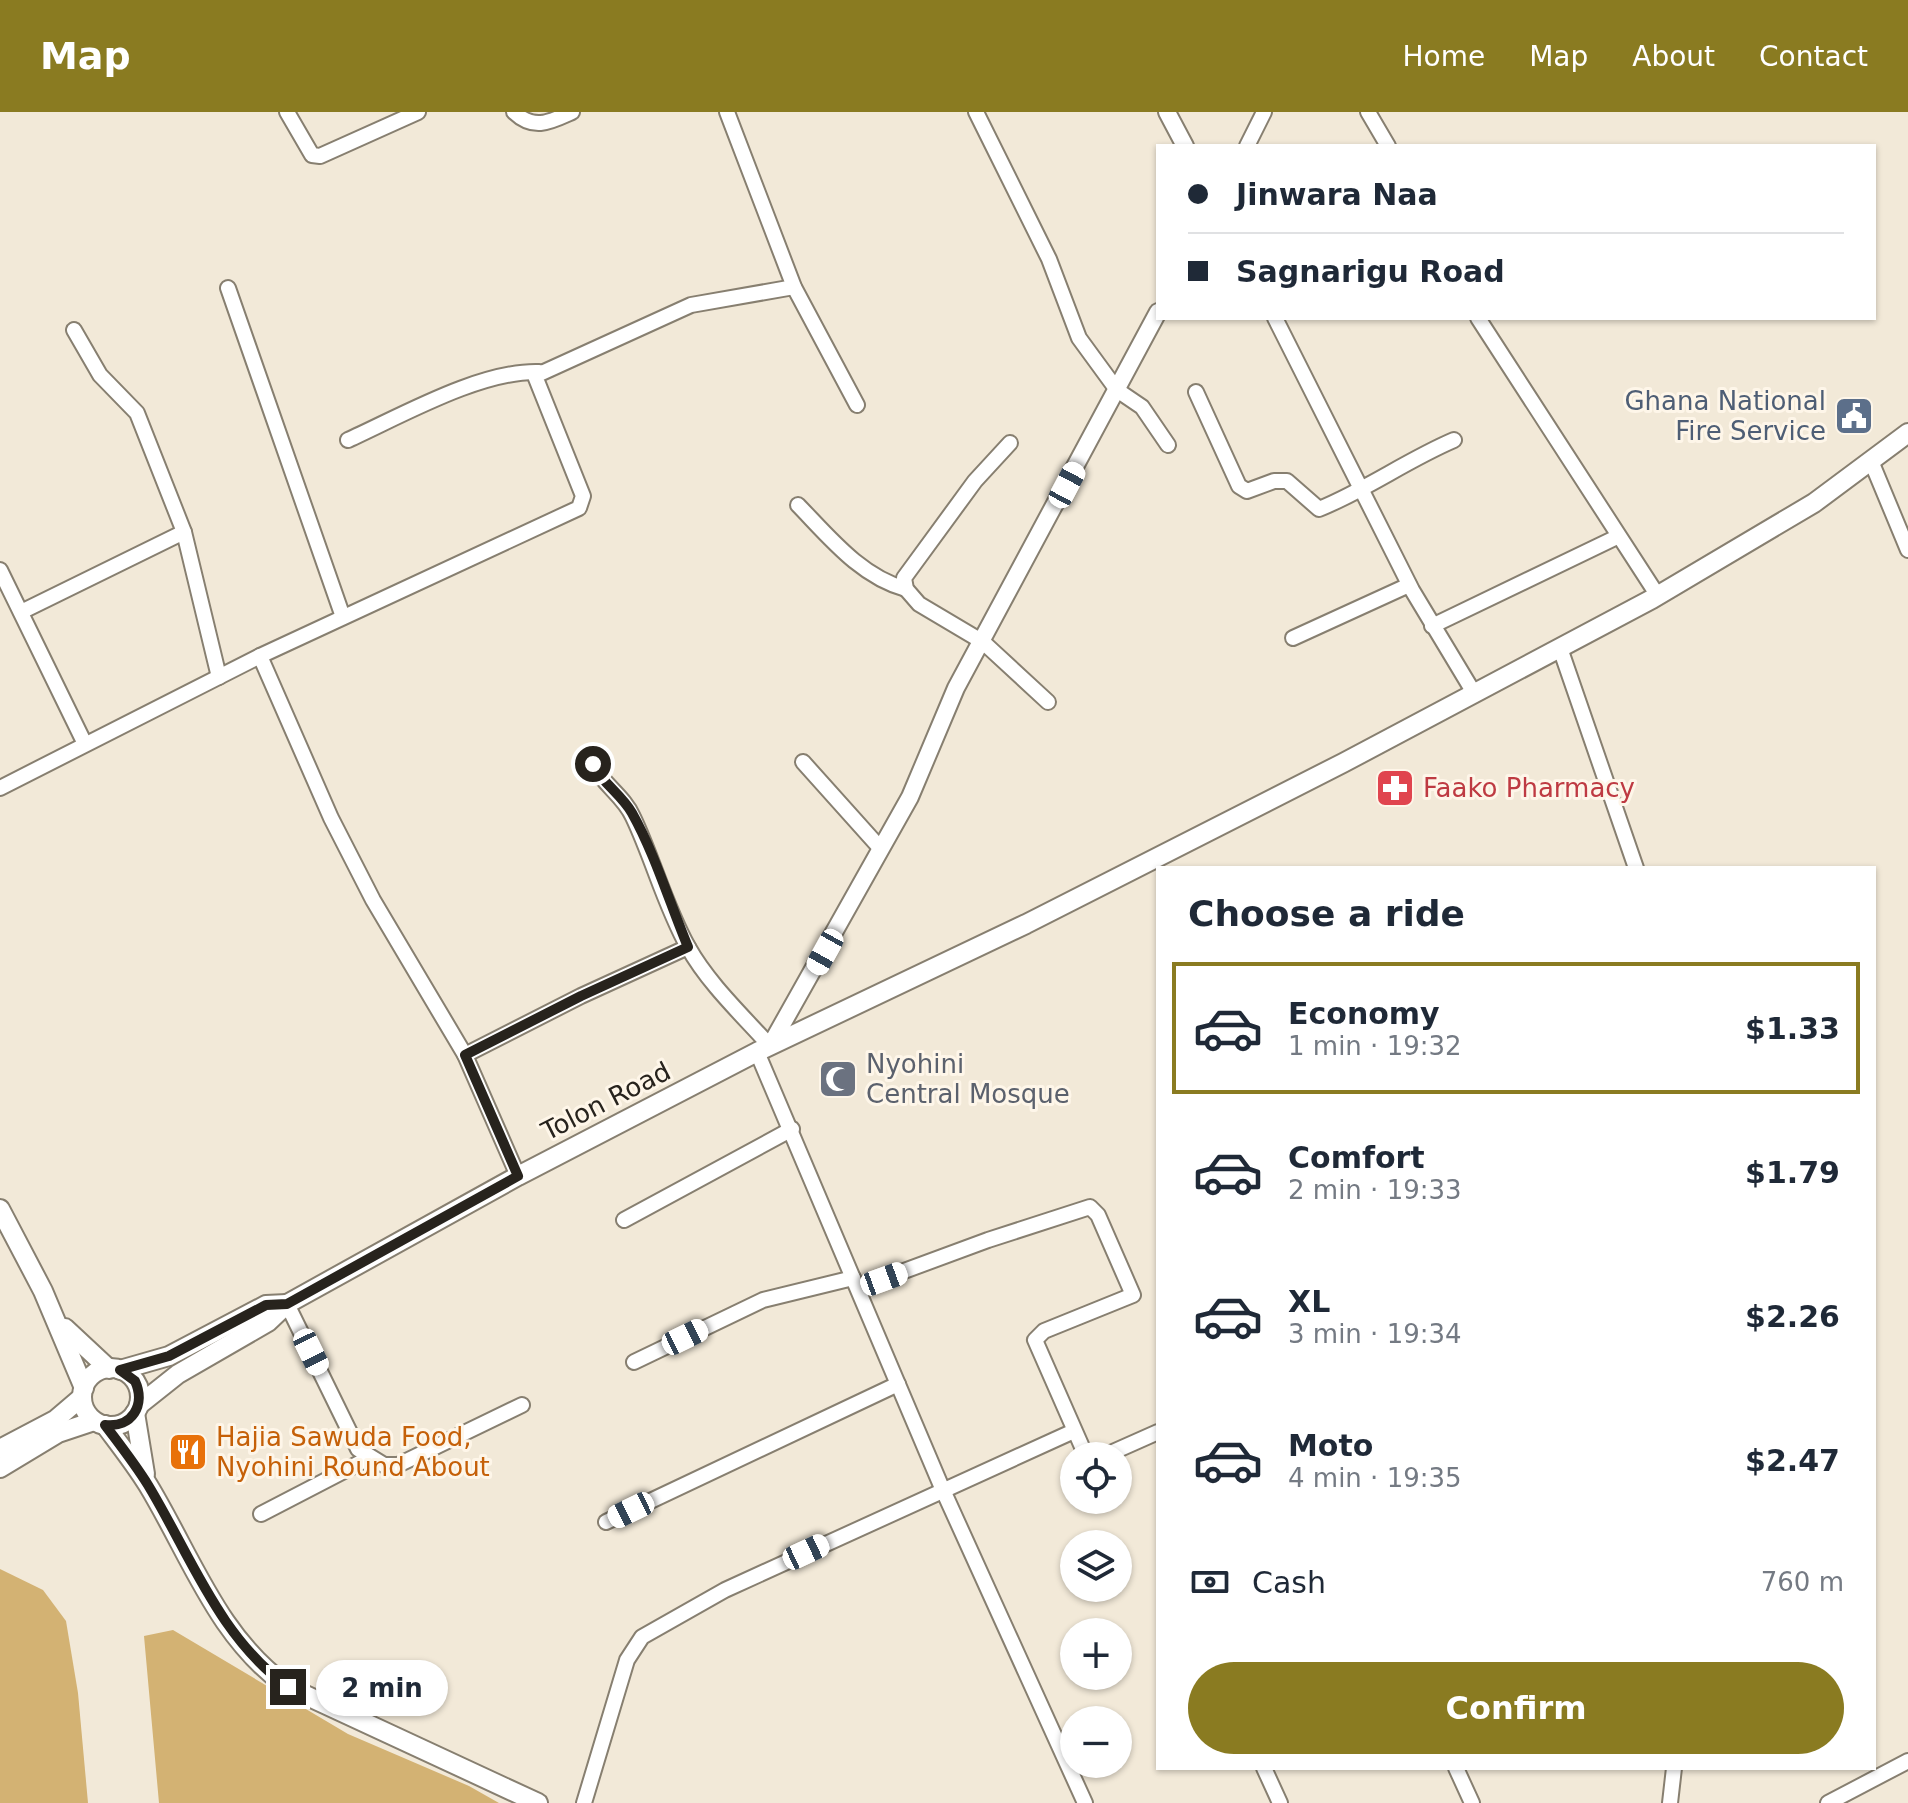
<!DOCTYPE html>
<meta charset="utf-8">
<style>
body{margin:0;font-family:"DejaVu Sans",sans-serif;background:#f2f2f3;color:#1f2937;height:100vh;display:flex;flex-direction:column;font-size:30px;white-space:nowrap}
*{box-sizing:border-box;margin:0}
p{font-size:26px;color:#747a83}
.icon{flex:none;width:44px;height:44px;fill:none;stroke:currentColor;stroke-width:2;stroke-linecap:round;stroke-linejoin:round}
.map{position:relative;flex:1;overflow:hidden}
.drawer{position:absolute;left:1156px;top:754px;width:720px;height:904px;display:flex;flex-direction:column;background:#fff;border-radius:0px;box-shadow:0 2px 6px #0004}
.drawer>*{flex:none}
.top-card{position:absolute;left:1156px;top:32px;width:720px;height:176px;border-radius:0px;box-shadow:0 2px 6px #0004;display:grid;align-content:center;height:176px;padding:0 32px;background:#fff}
.buttons{position:absolute;left:1060px;top:1330px;display:grid;gap:16px}
.buttons a{display:grid;place-items:center;width:72px;height:72px;border-radius:50%;background:#fff;box-shadow:0 2px 6px #0004;font-size:40px}
.end{position:absolute;width:36px;height:36px;margin:-18px;border:10px solid #27231d;background:#fff;box-shadow:0 0 0 4px #fff}
.from{border-radius:50%}
.bubble{position:absolute;height:56px;border-radius:28px;background:#fff;box-shadow:0 2px 6px #0004;font-size:26px;font-weight:700;line-height:56px;text-align:center}
.car{position:absolute;width:24px;height:48px;margin:-24px -12px;border-radius:10px;box-shadow:0 0 6px 2px #0007;background:linear-gradient(#fff 24%,#345 0 40%,#fff 0 76%,#345 0 86%,#fff 0)}
.top-card b{display:flex;align-items:center;gap:28px;height:76px;font-size:30px}
.top-card b+b{border-top:2px solid #e0e1e3}
.top-card i{width:20px;height:20px;background:#1f2937}
ul{padding:0;list-style:none}
li{display:flex;align-items:center;gap:24px;height:132px;margin:0 16px 12px;padding:0 16px;border:4px solid transparent;border-radius:0px}
li div{flex:1}
li b{display:block;font-size:30px}
li em{font-style:normal;font-weight:700}
li.active{border-color:#8a7b21}
li>.icon{width:72px;height:72px;stroke-width:1.5}
h2{padding:0 32px;font-size:36px;line-height:96px}
.pay{display:flex;align-items:center;gap:20px;height:88px;padding:0 32px;font-size:30px}
.pay p{margin-inline-start:auto}
.button{display:flex;gap:16px;margin-top:auto;padding:16px 32px}
.button a{flex:1;height:92px;border-radius:48px;background:#8a7b21;color:#fff;font-size:32px;font-weight:700;line-height:92px;text-align:center}
header{display:flex;align-items:center;gap:48px;box-sizing:border-box;height:112px;padding:0 40px;background:#8a7b21;color:#fff}
header strong{font-size:38px}
nav{display:flex;gap:44px;margin-inline-start:auto;font-size:28px}
.map>svg:first-child{display:block}
</style>
<header>
<strong>Map</strong>
<nav><a>Home</a><a>Map</a><a>About</a><a>Contact</a></nav>
</header>
<div class="map">
<svg width="1908" height="1691" viewBox="0 0 1908 1691">
<rect width="100%" height="100%" fill="#f2e9d8"/>
<g fill="#d3b273">
<path d="M0,1457L43,1478L66,1509L78,1581L88,1691H0Z"/>
<path d="M173,1518L348,1622L469,1674L499,1691H159L144,1524Z"/>
</g>
<g fill="none" stroke-linecap="round" stroke-linejoin="round">
<g stroke="#877f70" stroke-width="18">
<g id="minor">
<path d="M287,0L312,43L320,44L418,0"/>
<path d="M514,0C534,19 550,10 572,0"/>
<path d="M727,0L794,175L857,293"/>
<path d="M976,0L1049,147L1079,226L1117,278L1142,295L1168,333"/>
<path d="M1368,0L1388,34"/>
<path d="M1247,34L1264,0"/>
<path d="M228,176L343,505"/>
<path d="M1275,206L1412,478L1474,581"/>
<path d="M1478,206L1658,484"/>
<path d="M74,218L100,263L137,301L184,420L219,565"/>
<path d="M1196,280L1239,374L1247,379L1274,369H1287L1319,397C1366,378 1407,348 1454,328"/>
<path d="M348,328C401,304 481,258 539,260"/>
<path d="M1010,331L975,369L904,466L906,477L919,492L983,530L1048,590"/>
<path d="M1871,349L1908,438"/>
<path d="M798,393C829,425 861,465 906,477"/>
<path d="M0,458L84,630"/>
<path d="M21,500L184,420"/>
<path d="M1432,514L1617,425"/>
<path d="M1293,526L1409,473"/>
<path d="M1560,536L1636,756"/>
<path d="M260,544L331,706L373,788L465,943L518,1064"/>
<path d="M803,650L881,737"/>
<path d="M593,652C602,672 624,684 633,705C653,747 665,794 688,835C708,871 742,903 770,934"/>
<path d="M0,676L260,544L579,396L583,384L535,264L691,193L794,175"/>
<path d="M757,940L942,1376L1085,1691"/>
<path d="M465,943L581,884L688,835"/>
<path d="M624,1108L792,1017"/>
<path d="M858,1176L988,1128L1090,1095L1098,1103L1133,1183L1044,1219L1035,1228L1086,1344"/>
<path d="M287,1192L358,1337L384,1353H398L522,1293"/>
<path d="M634,1250L763,1188L853,1166"/>
<path d="M1104,1344L1158,1320"/>
<path d="M261,1402L369,1346"/>
<path d="M606,1410L898,1272"/>
<path d="M1264,1656L1280,1691"/>
<path d="M1456,1656L1472,1691"/>
<path d="M584,1691L627,1548L642,1525L725,1478L1074,1319"/>
<path d="M1670,1691L1674,1656"/>
<path d="M1828,1691L1908,1649"/>
</g>
</g>
<g stroke="#877f70" stroke-width="20">
<g id="tertiary">
<path d="M1167,0L1185,34"/>
<path d="M770,934L910,685L956,576L1158,200"/>
</g>
</g>
<g stroke="#877f70" stroke-width="22">
<g id="secondary">
<path d="M0,1097L43,1179L84,1276"/>
<path d="M65,1216L109,1257"/>
<circle cx="111" cy="1285" r="29"/>
<path d="M120,1258L169,1244L266,1193L287,1192"/>
<path d="M139,1293L178,1262L268,1210L287,1192L518,1064L757,940L1026,812L1343,651L1652,487L1814,391L1908,321"/>
<path d="M135,1301L145,1362"/>
<path d="M105,1313C120,1333 135,1352 148,1373C191,1444 218,1526 288,1575L538,1691"/>
<path d="M0,1337L55,1308L82,1285"/>
<path d="M0,1356L58,1321L94,1309"/>
</g>
</g>
<use href="#minor" stroke="#fff" stroke-width="14"/>
<use href="#tertiary" stroke="#fff" stroke-width="16"/>
<use href="#secondary" stroke="#fff" stroke-width="18"/>
</g>
<g fill="none" stroke-linecap="round" stroke-linejoin="round">
<path stroke="#27231d" stroke-width="10" d="M288,1575C219,1525 191,1444 148,1373C135,1352 120,1333 105,1313C132,1316 146,1293 135,1269L120,1258L169,1244L266,1193L287,1192L518,1064L465,943L581,884L688,835C670,792 655,742 632,701C621,682 602,671 593,652"/>
</g>
<defs>
<g id="civic-square" transform="scale(2)"><rect x="-9" y="-9" width="18" height="18" rx="4" fill="#5c6f8a" stroke="#fef6e9"/><path d="M-.6-6.5H3V-4.5H.6V-3L4-1V1h2V6H-6V1h2V-1L-.6-3ZM-1.2 2.5V6h2.4V2.5Z" fill="#fff"/></g>
<g id="pharmacy-square" transform="scale(2)"><rect x="-9" y="-9" width="18" height="18" rx="4" fill="#e0444e" stroke="#fef6e9"/><path d="M-2-6h4v4h4v4h-4v4h-4v-4h-4v-4h4Z" fill="#fff"/></g>
<g id="mosque-square" transform="scale(2)"><rect x="-9" y="-9" width="18" height="18" rx="4" fill="#6b7280" stroke="#fef6e9"/><path d="M3.5-4.9A6 6 0 1 0 3.5 4.9A5 5 0 1 1 3.5-4.9Z" fill="#fff"/></g>
<g id="restaurant-square" transform="scale(2)"><rect x="-9" y="-9" width="18" height="18" rx="4" fill="#e8710a" stroke="#fef6e9"/><path d="M-5-6h1v4h1v-4h1v4h1v-4h1v5L-1.5 .5V6h-2V.5L-5-1ZM5-6V6H3V1.5H1.5Q1.5-4 5-6Z" fill="#fff"/></g>
</defs>
<g fill-rule="evenodd">
<use href="#civic-square" x="1854" y="304"/>
<use href="#pharmacy-square" x="1395" y="676"/>
<use href="#mosque-square" x="838" y="967"/>
<use href="#restaurant-square" x="188" y="1340"/>
</g>
<g text-anchor="middle" stroke-width="6" stroke-linejoin="round" paint-order="stroke">
<g font-size="26" fill="#4e5e75" stroke="#fef6e9" text-anchor="end">
<text x="1826" y="298">Ghana National<tspan x="1826" dy="30">Fire Service</tspan></text>
</g>
<g font-size="26" fill="#be3a42" stroke="#fef6e9" text-anchor="start">
<text x="1423" y="685">Faako Pharmacy</text>
</g>
<g font-size="26" fill="#5b616d" stroke="#fef6e9" text-anchor="start">
<text x="866" y="961">Nyohini<tspan x="866" dy="30">Central Mosque</tspan></text>
</g>
<g font-size="26" fill="#27231d" stroke="#fef6e9">
<text transform="translate(606 989) rotate(-27)" y="9">Tolon Road</text>
</g>
<g font-size="26" fill="#c56008" stroke="#fef6e9" text-anchor="start">
<text x="216" y="1334">Hajia Sawuda Food,<tspan x="216" dy="30">Nyohini Round About</tspan></text>
</g>
</g>
</svg>
<div class="buttons">
<a><svg class="icon" aria-label="locate" viewBox="0 0 24 24"><circle cx="12" cy="12" r="6"/><path d="M12 2v4M12 18v4M2 12h4M18 12h4"/></svg></a>
<a><svg class="icon" aria-label="layers" viewBox="0 0 24 24"><path d="M12 4l9 5-9 5-9-5zM3 14l9 5 9-5"/></svg></a>
<a>+</a>
<a>−</a>
</div>
<i class="end from" style="left:593px;top:652px"></i>
<i class="end" style="left:288px;top:1575px"></i>
<div class="bubble" style="left:316px;top:1548px;width:132px">2 min</div>
<i class="car" style="left:1067px;top:373px;rotate:28deg"></i>
<i class="car" style="left:825px;top:840px;rotate:209deg"></i>
<i class="car" style="left:884px;top:1167px;rotate:70deg"></i>
<i class="car" style="left:685px;top:1225px;rotate:64deg"></i>
<i class="car" style="left:311px;top:1240px;rotate:154deg"></i>
<i class="car" style="left:631px;top:1398px;rotate:244deg"></i>
<i class="car" style="left:806px;top:1440px;rotate:65deg"></i>
<div class="top-card">
<b><i class="from"></i>Jinwara Naa</b>
<b><i></i>Sagnarigu Road</b>
</div>
<section class="drawer">
<h2>Choose a ride</h2>
<ul>
<li class="active"><svg class="icon" aria-label="car" viewBox="0 0 24 24"><path d="M5 17H2v-5l4-1 3-4h7l3 4 3 1v5h-3M9 17h6M6 11h13"/><circle cx="7" cy="17" r="2"/><circle cx="17" cy="17" r="2"/></svg><div><b>Economy</b><p>1 min · 19:32</p></div><em>$1.33</em></li>
<li><svg class="icon" aria-label="car" viewBox="0 0 24 24"><path d="M5 17H2v-5l4-1 3-4h7l3 4 3 1v5h-3M9 17h6M6 11h13"/><circle cx="7" cy="17" r="2"/><circle cx="17" cy="17" r="2"/></svg><div><b>Comfort</b><p>2 min · 19:33</p></div><em>$1.79</em></li>
<li><svg class="icon" aria-label="car" viewBox="0 0 24 24"><path d="M5 17H2v-5l4-1 3-4h7l3 4 3 1v5h-3M9 17h6M6 11h13"/><circle cx="7" cy="17" r="2"/><circle cx="17" cy="17" r="2"/></svg><div><b>XL</b><p>3 min · 19:34</p></div><em>$2.26</em></li>
<li><svg class="icon" aria-label="car" viewBox="0 0 24 24"><path d="M5 17H2v-5l4-1 3-4h7l3 4 3 1v5h-3M9 17h6M6 11h13"/><circle cx="7" cy="17" r="2"/><circle cx="17" cy="17" r="2"/></svg><div><b>Moto</b><p>4 min · 19:35</p></div><em>$2.47</em></li>
</ul>
<div class="pay"><svg class="icon" aria-label="cash" viewBox="0 0 24 24"><path d="M3 7h18v10H3z"/><circle cx="12" cy="12" r="2"/></svg>Cash<p>760 m</p></div>
<div class="button"><a>Confirm</a></div>
</section>
</div>
